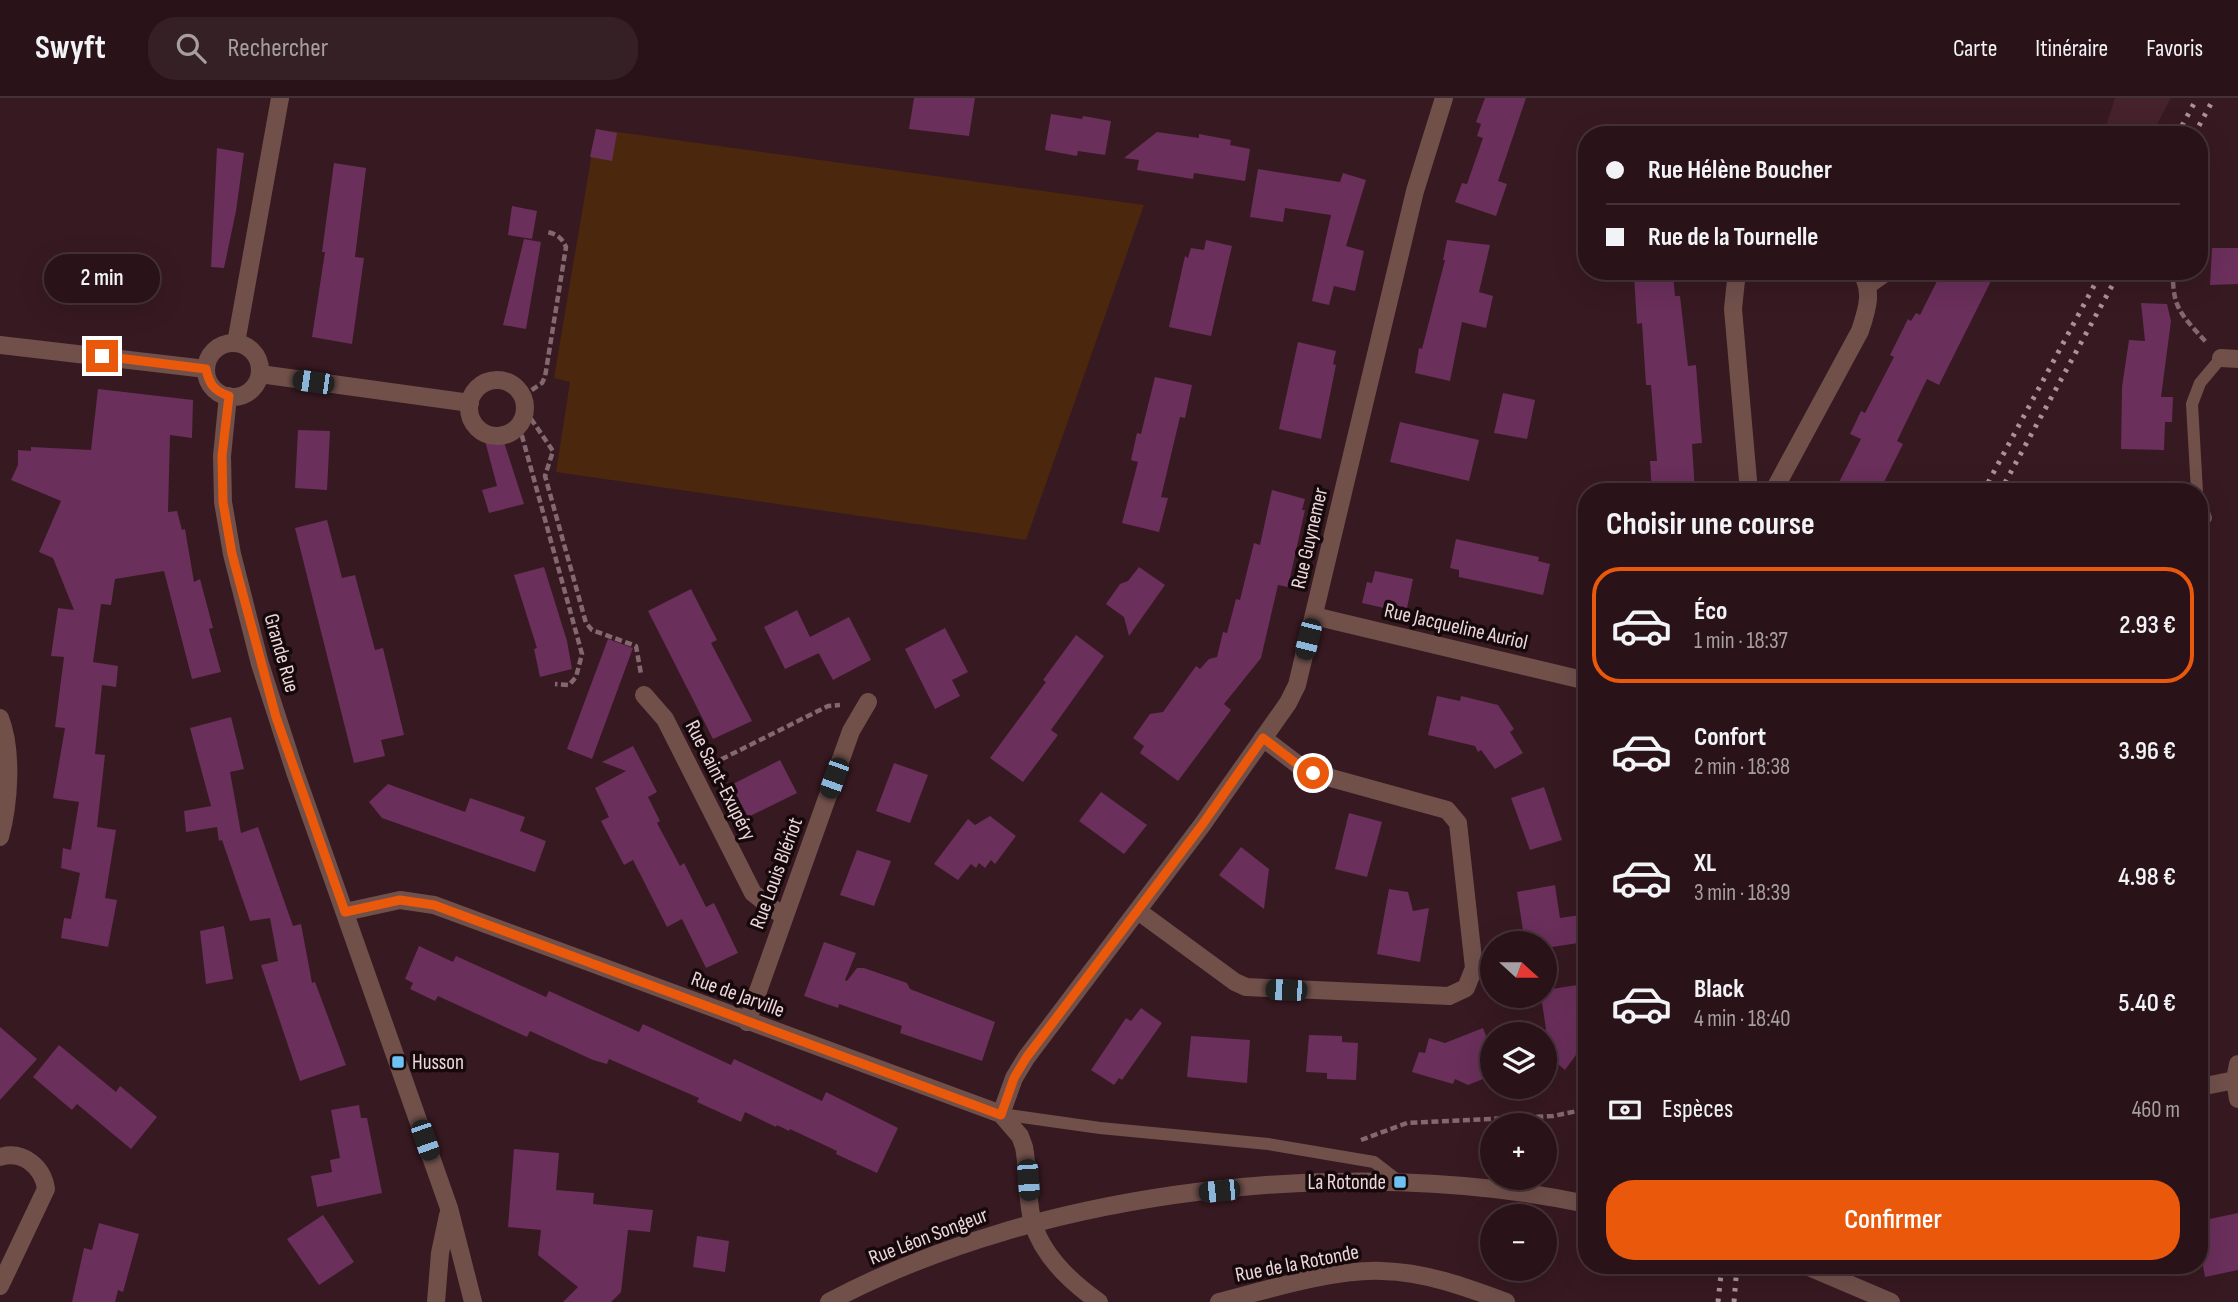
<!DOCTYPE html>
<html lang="fr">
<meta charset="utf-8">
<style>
body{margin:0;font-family:"Sofia Sans Condensed",sans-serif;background:#352026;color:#f1f3f6;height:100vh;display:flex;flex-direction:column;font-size:26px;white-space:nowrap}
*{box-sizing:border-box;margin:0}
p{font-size:23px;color:#a59ea2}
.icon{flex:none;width:38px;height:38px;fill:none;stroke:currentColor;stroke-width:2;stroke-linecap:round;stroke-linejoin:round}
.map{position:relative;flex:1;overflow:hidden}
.panel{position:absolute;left:1578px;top:385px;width:630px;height:791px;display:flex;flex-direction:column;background:#291319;border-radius:28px;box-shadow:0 7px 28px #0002,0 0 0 2px #453238}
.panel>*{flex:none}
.top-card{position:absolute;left:1578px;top:28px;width:630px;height:154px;border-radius:28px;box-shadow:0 7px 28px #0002,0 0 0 2px #453238;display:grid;align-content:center;height:154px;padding:0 28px;background:#291319}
.needle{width:46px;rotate:111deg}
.controls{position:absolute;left:1480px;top:833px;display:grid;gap:14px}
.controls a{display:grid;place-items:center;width:77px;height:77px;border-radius:50%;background:#291319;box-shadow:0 7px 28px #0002,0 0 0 2px #453238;font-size:35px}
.end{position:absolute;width:32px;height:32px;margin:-16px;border:9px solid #ea580c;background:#fff;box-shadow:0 0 0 4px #fff}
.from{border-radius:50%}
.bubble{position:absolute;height:49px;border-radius:24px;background:#291319;box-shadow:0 7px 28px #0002,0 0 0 2px #453238;font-size:23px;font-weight:600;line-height:49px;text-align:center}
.car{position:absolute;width:21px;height:42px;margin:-21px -10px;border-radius:9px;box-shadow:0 0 5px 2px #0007;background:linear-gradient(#222 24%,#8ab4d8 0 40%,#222 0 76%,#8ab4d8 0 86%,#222 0)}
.top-card b{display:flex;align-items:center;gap:24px;height:66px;font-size:26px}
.top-card b+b{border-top:2px solid #453238}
.top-card i{width:18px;height:18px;background:#f1f3f6}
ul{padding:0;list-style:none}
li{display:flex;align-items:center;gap:21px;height:116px;margin:0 14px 10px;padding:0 14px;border:4px solid transparent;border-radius:28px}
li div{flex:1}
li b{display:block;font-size:26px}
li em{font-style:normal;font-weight:600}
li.current{border-color:#ea580c}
li>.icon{width:63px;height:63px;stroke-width:1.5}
h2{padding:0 28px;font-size:32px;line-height:84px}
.pay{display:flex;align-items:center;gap:18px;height:77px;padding:0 28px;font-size:26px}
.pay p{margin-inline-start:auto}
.button{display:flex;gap:14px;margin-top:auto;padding:14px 28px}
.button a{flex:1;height:80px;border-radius:28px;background:#ea580c;color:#fff;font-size:28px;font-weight:600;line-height:80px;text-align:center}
header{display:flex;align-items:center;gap:42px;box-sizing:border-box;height:98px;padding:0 35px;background:#291319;border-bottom:2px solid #453238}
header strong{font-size:33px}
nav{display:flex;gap:38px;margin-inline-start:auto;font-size:24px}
.search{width:490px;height:63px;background:#352026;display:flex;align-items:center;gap:18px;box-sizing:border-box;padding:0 24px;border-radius:28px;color:#a59ea2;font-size:26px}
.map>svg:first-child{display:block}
</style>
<header>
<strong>Swyft</strong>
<div class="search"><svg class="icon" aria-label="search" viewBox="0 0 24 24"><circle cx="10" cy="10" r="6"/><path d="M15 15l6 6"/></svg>Rechercher</div>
<nav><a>Carte</a><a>Itinéraire</a><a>Favoris</a></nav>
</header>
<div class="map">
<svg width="2238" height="1204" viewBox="0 0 2238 1204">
<rect width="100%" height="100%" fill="#371921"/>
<path fill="#46222c" d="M2115,0H2171L2151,37H2103Z"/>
<path fill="#4b280d" d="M596,31L1144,107L1026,442L556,374L570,284L554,280Z"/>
<g fill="#6a2f5b">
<path d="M914,0H975L969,38L909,31Z"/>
<path d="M1485,0H1526L1498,83L1507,86L1496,118L1455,104L1462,85L1467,86L1483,40L1477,38L1481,26L1476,24Z"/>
<path d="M1051,16L1082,21L1083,18L1111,23L1105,57L1078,53L1077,58L1045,52Z"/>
<path d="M596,31L617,35L612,63L590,59Z"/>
<path d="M1157,34L1199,40V36L1231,42L1230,47L1250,51L1245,83L1194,75L1193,81L1137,72L1139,62L1124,60Z"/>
<path d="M217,50L244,55L236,113L224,170L211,169Z"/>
<path d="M334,65L366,70L355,159L364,160L352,246L312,239L325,154H322Z"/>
<path d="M1258,71L1340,84L1343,75L1366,82L1346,148L1364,153L1355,193L1334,188L1329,207L1312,203L1331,117L1285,110L1283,124L1250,119Z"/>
<path d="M512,108L537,113L532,141L508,137Z"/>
<path d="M524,141L541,144L526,231L503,227Z"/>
<path d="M1206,142L1232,148L1211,238L1169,229L1185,158L1188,160L1191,150L1204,152Z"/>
<path d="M1447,142L1490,147L1479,194L1493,198L1486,230L1462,224L1450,283L1415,275L1419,250L1422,251L1445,162H1443Z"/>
<path d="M2212,150H2238V186L2210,187Z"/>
<path d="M1942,173H1996L1939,287L1927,281L1897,343L1903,346L1879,394H1834L1861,341L1850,336L1861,313L1865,315L1894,259L1890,257L1908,221L1911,223L1916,215L1920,217Z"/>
<path d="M1673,175L1675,198H1680L1688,268L1696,267L1702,345L1692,346L1695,394H1652L1650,363H1657L1651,287H1646L1642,225L1637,226L1634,178Z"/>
<path d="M2141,205L2167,206L2171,223L2161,299H2173L2172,324H2165L2164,352L2121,351L2122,289L2129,242L2145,243Z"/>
<path d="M1298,244L1336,253L1333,266L1336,267L1321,341L1279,331Z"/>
<path d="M1155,279L1192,287L1185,320L1180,319L1161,399L1168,400L1159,434L1122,425L1138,364L1131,362L1137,335L1141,336Z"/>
<path d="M98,291L193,302L192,340L170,337L168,414L177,413L182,432L185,431L194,484L200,481L213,530L209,531L221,574L192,581L164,473L115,481L111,507L101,506L93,564L118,568L116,589L102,587L95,656L105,657L97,729L116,732L105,800L117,802L108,849L61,840L64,820L71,821L80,775L61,770L63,750L71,752L79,704L53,700L65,630L55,629L64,559L51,558L58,510L74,512L53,460L39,454L61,403L11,382L18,367V352L31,353V349L91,352Z"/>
<path d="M1503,295L1535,302L1527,341L1494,335Z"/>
<path d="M1400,324L1479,342L1469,383L1390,364Z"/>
<path d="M298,332L330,333L327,392L295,390Z"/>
<path d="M502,338L524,406L489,415L482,392L497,388L485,343Z"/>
<path d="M1272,392L1305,401L1302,412H1305L1288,489L1278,487L1261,560L1224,606L1231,612L1178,683L1140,655L1144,648L1133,640L1150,616L1163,614L1196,568L1200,571L1209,561L1217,559L1223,534L1227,535L1236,501L1240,502L1254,445L1260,447Z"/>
<path d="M327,422L342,480L355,477L375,552L383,550L404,637L381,642L385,658L354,665L295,430Z"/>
<path d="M1456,441L1539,459L1538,463L1550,466L1543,497L1459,479V472L1450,470Z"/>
<path d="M544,469L567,543L572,571L540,579L534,551L537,550L514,477Z"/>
<path d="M1139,469L1165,487L1129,538L1124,519L1106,506L1120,486L1128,483Z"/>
<path d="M1375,473L1413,481L1406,515L1362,505L1367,484L1372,485Z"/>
<path d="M691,491L717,542L711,545L752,623L713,641L648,513Z"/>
<path d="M797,512L810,539L849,519L871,562L833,582L816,550L819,555L785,571L764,529Z"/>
<path d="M945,530L968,574L952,582L960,598L935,611L905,551Z"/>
<path d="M1076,537L1104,558L1051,632L1058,637L1023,684L990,660L1046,584L1043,582Z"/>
<path d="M608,541L633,550L592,661L567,651Z"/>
<path d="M1437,598L1460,603L1461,598L1498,607L1514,631L1510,634L1523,655L1495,671L1481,652L1478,654L1475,648L1428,637Z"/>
<path d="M231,619L244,671L230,674L241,735L258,729L293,828L301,826L312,885L315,884L346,967L300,983L261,867L278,863L270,820L250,823L222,742L219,743L217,729L186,734L184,713L211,708L190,630Z"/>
<path d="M633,648L657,694L648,699L660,723L657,725L680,768L684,765L706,809L714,805L738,855L706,870L682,821L667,829L633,762L624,767L601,723L609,719L595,690L626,673L602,664Z"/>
<path d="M780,662L797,695L748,719L731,687Z"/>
<path d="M894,665L928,677L910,725L876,713Z"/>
<path d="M388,686L465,714L470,700L525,719L520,733L546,743L535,774L382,720L369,704Z"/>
<path d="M1544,689L1562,742L1530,752L1511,700Z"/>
<path d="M1101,694L1147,727L1124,756L1079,723Z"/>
<path d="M1349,715L1382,724L1367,779L1335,771Z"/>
<path d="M990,718L1016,738L995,766L991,762L985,770L979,765L976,770L971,766L958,782L934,766L968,721L975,727Z"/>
<path d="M1241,749L1269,771L1264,811L1219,777Z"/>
<path d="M857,752L891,763L874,808L840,797Z"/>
<path d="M1555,787L1560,820L1580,817L1585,844L1545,850V845H1525L1517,794Z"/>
<path d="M1389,791L1408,794L1413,813L1429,810L1420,864L1377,856Z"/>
<path d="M224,828L233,881L206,886L200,833Z"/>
<path d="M824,844L856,855L845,882L847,883L857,870H864L907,885L910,891L995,924L982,963L900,935L902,928L839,906L838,910L804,898Z"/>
<path d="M419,848L453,864L456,858L546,899L549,893L639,934L643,926L731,967L734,961L822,1003L826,994L898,1030L877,1075L836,1056L837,1053L790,1031L789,1033L777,1027L776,1029L745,1014L741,1024L697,1004L699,1000L609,961L607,966L593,962L530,933L527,939L438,898L435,903L410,891L413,885L405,881Z"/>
<path d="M1584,886L1587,903V913L1583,914L1587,935V964L1576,957L1565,972L1553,962L1551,950L1545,945V936H1543L1546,931L1541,898H1545V892Z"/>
<path d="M1141,910L1162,925L1122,982L1119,980L1114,987L1091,972L1126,920L1131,923Z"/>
<path d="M0,929L37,961L0,1002Z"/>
<path d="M1483,930L1493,956V977L1468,987L1455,981L1453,986L1412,974L1419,954L1425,955L1429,940L1445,945Z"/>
<path d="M1309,937L1342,938V944L1358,945L1356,982L1327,981V975L1306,974Z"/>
<path d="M1191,938L1250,942L1247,985L1187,979Z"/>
<path d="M59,947L116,994L120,988L157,1019L131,1051L77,1006L72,1012L33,979Z"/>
<path d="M359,1007L361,1020H367L382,1095L317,1109L311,1078L332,1074L330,1062L340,1060L331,1012Z"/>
<path d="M514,1051L559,1055L556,1092L594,1095L593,1106L653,1112L650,1134L628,1132L621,1194L611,1204H563L578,1189L538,1157L541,1132L508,1129Z"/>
<path d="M2238,1115V1172L2205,1179L2200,1151V1123Z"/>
<path d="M323,1117L354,1164L319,1187L287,1141Z"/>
<path d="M99,1125L139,1136L123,1194L118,1192L115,1204H72L84,1150L92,1152Z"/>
<path d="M697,1138L729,1143L725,1174L693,1169Z"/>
</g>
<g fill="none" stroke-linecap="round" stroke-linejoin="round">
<g stroke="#83686f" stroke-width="4.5" stroke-dasharray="7 3.5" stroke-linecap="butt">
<path d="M2173,173C2172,211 2182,217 2206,244"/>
<path d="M523,298L542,285L545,279L566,149C562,140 557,136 547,134"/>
<path d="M525,312L553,353L545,378L586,525L592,532L636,548L641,576"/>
<path d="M519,327L582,556L576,579L569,587L555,586"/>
<path d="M712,666L828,608L840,607"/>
<path d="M1361,1042L1407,1025L1553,1018L1587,1011"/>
</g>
<g stroke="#71504a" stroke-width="12">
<path d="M1869,190L1893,173"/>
<path d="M2197,394L2192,306L2200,285L2221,260"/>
<path d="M2200,403L2206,420"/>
<path d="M1001,1016L1100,1030L1268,1046L1374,1064L1400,1084"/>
</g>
<g stroke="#71504a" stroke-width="18">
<path d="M1742,173L1736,182L1733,211L1749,394"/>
<path d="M0,247L206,271"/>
<path d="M2221,260L2238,261"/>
<path d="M260,276L470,305"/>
<circle cx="497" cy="310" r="28"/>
<path d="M1773,394L1860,233C1867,212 1874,192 1860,173"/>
<path d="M1314,518L1587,583"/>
<path d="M644,597L665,621L753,795L784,819"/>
<path d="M0,620C13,653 9,706 0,739"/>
<path d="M1138,813L1235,884L1246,889L1449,898L1466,890L1474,870L1458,725L1447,712L1313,675L1301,669L1263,640"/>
<path d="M345,814L400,802L434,807L1001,1016L1020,1038L1024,1049C1029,1074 1026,1101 1033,1125C1043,1159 1072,1185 1099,1204"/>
<path d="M747,924L851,633L868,604"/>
<path d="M2238,966L2235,982L2238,1001"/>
<path d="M2200,989L2235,982"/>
<path d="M1001,1016L1014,980L1026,960L1202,727L1288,605L1297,587L1415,93L1444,0"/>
<path d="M0,1059C23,1052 43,1069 46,1091L0,1188"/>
<path d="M1219,1204C1266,1192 1334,1171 1382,1173C1425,1174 1466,1189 1506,1204"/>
</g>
<g stroke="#71504a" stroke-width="18">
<path d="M236,245L280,0"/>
<circle cx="233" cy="272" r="27"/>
<path d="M228,298L222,358L223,404L232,456L260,566L295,674L449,1110L473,1204"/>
<path d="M1804,1167L1891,1204"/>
<path d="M436,1204L440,1155L448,1117"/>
<path d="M829,1204C1042,1090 1353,1056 1587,1106"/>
</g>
<g stroke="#aa9298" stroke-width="5" stroke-dasharray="3.5 7" stroke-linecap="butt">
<path d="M2177,37L2197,0"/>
<path d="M2194,37L2214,0"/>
<path d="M1983,394L2102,173"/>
<path d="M2000,394L2120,173"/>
<path d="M1718,1204L1722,1167"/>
<path d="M1734,1204L1737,1167"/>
</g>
</g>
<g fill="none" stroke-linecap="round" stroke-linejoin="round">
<path stroke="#ea580c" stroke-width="9" d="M102,258L206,271C209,286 214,293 229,298L222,358L223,404L232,456L276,619L345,814L400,802L434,807L1001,1017L1014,980L1026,960L1202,727L1263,640L1301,669L1313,675"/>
</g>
<g fill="#6dc2f3" stroke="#16090c" stroke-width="2.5">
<rect x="391" y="957" width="14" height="14" rx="3.5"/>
<rect x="1393" y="1077" width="14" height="14" rx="3.5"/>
</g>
<g text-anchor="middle" stroke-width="7" stroke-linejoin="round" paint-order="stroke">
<g font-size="21" fill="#ecd7db" stroke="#16090c">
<text transform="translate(1309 440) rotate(-77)" y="7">Rue Guynemer</text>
<text transform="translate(1456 528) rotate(13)" y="7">Rue Jacqueline Auriol</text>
<text transform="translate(282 555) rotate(74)" y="7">Grande Rue</text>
<text transform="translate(721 682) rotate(63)" y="7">Rue Saint-Exupéry</text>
<text transform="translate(776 775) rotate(-70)" y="7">Rue Louis Blériot</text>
<text transform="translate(738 896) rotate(20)" y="7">Rue de Jarville</text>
<text transform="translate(928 1138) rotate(-21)" y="7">Rue Léon Songeur</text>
<text transform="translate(1297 1165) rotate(-11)" y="7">Rue de la Rotonde</text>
</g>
<g font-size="21" fill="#ecd7db" stroke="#16090c" text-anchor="start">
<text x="412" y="971">Husson</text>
<text x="1386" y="1091" text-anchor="end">La Rotonde</text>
</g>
</g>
</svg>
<div class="controls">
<a><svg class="needle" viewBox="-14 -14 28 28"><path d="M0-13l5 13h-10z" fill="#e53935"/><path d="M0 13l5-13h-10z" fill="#a59ea2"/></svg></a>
<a><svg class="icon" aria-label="layers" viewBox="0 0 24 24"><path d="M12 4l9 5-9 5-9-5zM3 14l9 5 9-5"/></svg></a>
<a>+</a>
<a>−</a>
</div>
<i class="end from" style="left:1313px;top:675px"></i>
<i class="end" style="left:102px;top:258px"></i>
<div class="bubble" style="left:44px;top:156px;width:116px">2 min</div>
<i class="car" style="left:313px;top:284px;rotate:278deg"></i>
<i class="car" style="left:1308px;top:541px;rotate:194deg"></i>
<i class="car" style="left:834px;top:680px;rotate:200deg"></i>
<i class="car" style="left:1286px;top:892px;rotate:272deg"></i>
<i class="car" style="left:425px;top:1042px;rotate:161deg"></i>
<i class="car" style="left:1028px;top:1082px;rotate:176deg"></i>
<i class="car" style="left:1219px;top:1093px;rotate:264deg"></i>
<div class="top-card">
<b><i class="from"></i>Rue Hélène Boucher</b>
<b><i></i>Rue de la Tournelle</b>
</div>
<section class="panel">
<h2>Choisir une course</h2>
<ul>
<li class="current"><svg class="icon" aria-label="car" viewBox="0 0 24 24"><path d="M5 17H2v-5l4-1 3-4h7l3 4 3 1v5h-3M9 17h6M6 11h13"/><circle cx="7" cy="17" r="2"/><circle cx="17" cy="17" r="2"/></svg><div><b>Éco</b><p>1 min · 18:37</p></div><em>2.93 €</em></li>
<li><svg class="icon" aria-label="car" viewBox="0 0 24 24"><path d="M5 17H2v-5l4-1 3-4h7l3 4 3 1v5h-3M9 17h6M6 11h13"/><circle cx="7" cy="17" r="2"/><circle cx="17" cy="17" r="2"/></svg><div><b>Confort</b><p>2 min · 18:38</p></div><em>3.96 €</em></li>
<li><svg class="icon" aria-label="car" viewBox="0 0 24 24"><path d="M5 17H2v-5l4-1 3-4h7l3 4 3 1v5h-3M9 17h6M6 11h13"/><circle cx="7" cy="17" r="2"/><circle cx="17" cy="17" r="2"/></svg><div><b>XL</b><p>3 min · 18:39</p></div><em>4.98 €</em></li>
<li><svg class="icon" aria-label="car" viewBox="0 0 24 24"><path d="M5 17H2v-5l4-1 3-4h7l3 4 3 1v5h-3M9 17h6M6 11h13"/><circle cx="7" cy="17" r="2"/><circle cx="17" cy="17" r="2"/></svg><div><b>Black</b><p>4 min · 18:40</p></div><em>5.40 €</em></li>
</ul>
<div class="pay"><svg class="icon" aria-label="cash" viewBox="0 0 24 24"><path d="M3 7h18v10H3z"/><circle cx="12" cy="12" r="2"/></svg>Espèces<p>460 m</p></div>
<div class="button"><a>Confirmer</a></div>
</section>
</div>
